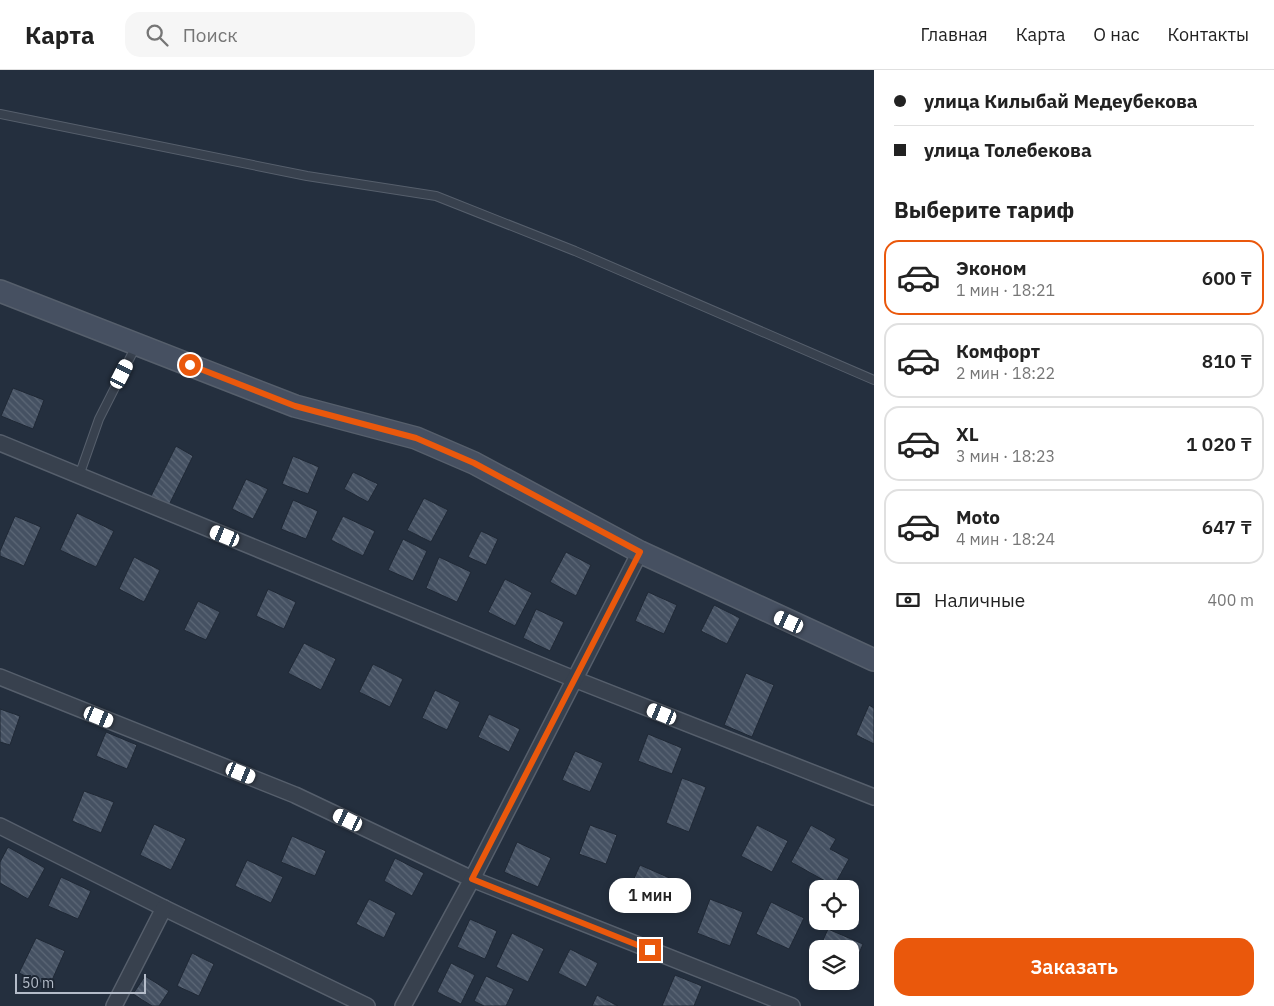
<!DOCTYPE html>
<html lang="ru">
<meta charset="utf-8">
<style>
body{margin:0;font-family:"IBM Plex Sans",sans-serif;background:#f6f6f6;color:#222;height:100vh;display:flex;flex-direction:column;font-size:19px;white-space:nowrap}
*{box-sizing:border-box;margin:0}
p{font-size:16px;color:#767676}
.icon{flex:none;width:28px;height:28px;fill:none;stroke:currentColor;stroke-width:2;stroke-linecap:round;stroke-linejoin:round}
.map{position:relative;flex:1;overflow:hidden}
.panel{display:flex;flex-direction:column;background:#fff;width:400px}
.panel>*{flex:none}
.top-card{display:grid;align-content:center;height:110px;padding:0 20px;background:#fff}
.fabs{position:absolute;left:809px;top:810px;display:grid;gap:10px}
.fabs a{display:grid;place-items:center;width:50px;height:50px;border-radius:10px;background:#fff;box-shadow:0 2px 8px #0003;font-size:25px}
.scale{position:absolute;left:15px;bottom:12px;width:131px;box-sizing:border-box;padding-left:5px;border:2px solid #b4bcc9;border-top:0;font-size:14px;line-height:18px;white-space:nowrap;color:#b4bcc9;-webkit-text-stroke:4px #1d2633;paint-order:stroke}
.end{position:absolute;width:22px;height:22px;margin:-11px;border:6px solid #ea580c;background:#fff;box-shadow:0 0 0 2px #fff}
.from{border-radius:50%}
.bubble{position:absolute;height:35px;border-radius:15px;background:#fff;box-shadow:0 2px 8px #0003;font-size:16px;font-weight:600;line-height:35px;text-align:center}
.car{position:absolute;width:15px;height:30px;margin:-15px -8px;border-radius:6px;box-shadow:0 0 4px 1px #0007;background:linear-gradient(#fff 24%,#345 0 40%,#fff 0 76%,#345 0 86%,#fff 0)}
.top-card b{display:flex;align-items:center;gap:18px;height:48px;font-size:19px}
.top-card b+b{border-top:1px solid #e0e0e0}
.top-card i{width:12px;height:12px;background:#222}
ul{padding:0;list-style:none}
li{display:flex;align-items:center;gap:15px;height:75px;margin:0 10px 8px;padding:0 10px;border:2px solid #e0e0e0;border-radius:15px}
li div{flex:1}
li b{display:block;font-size:19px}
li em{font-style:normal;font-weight:600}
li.selected{border-color:#ea580c}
li>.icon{width:45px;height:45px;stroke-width:1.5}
h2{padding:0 20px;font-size:22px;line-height:60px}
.pay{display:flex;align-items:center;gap:12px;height:55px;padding:0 20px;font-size:19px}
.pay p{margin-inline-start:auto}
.action{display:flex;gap:10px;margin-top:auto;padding:10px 20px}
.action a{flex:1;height:58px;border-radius:15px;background:#ea580c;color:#fff;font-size:20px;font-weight:600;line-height:58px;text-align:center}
header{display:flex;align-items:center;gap:30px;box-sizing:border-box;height:70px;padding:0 25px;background:#fff;border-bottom:1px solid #e0e0e0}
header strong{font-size:24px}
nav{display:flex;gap:28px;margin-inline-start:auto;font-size:18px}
.search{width:350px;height:45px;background:#f6f6f6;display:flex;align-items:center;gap:12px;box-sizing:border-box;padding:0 18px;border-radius:15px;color:#767676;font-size:19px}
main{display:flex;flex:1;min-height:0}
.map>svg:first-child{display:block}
</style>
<header>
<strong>Карта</strong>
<div class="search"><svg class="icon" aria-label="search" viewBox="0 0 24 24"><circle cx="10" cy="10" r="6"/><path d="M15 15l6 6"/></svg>Поиск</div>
<nav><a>Главная</a><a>Карта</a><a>О нас</a><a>Контакты</a></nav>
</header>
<main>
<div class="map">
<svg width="874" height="936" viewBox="0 0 874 936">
<defs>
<pattern id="building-back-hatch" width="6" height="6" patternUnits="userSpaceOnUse" patternTransform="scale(1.25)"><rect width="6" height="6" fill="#455162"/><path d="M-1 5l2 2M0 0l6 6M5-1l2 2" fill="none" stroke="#5d6877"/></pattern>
</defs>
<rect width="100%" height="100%" fill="#242f3e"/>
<g fill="url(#building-back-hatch)" stroke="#1f2835">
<path d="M13,318L44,330L33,359L1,346Z"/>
<path d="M176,376L193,386L169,435L151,426Z"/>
<path d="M293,386L319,397L308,424L282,414Z"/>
<path d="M353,402L378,414L368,432L344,419Z"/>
<path d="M246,409L268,419L253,449L232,439Z"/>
<path d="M424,428L448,440L431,472L407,460Z"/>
<path d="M293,430L318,441L306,469L281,459Z"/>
<path d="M77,443L114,461L96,497L60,480Z"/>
<path d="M15,446L41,457L24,496L0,486V481Z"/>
<path d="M343,446L375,461L363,486L331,470Z"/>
<path d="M481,461L498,469L486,495L468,487Z"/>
<path d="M403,469L427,481L413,511L388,500Z"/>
<path d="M566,482L591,495L576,526L550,512Z"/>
<path d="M134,487L160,500L144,532L119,519Z"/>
<path d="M439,487L471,502L457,532L426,518Z"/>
<path d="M505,509L532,523L515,556L488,542Z"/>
<path d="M268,519L296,532L284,559L256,546Z"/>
<path d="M648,522L677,535L664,564L635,551Z"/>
<path d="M198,531L220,542L206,570L184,560Z"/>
<path d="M714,535L740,548L727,574L701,561Z"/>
<path d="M536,539L564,552L550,581L523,568Z"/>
<path d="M304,573L336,589L321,620L288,603Z"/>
<path d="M373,594L403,609L390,637L359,622Z"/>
<path d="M746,603L774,615L752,667L724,655Z"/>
<path d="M435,620L460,632L447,660L422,648Z"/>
<path d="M869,635L874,638V674L856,665Z"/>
<path d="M0,639L20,646L10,675L0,672Z"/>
<path d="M489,644L520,659L509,682L478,667Z"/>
<path d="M106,662L137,675L127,699L96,686Z"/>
<path d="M648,664L682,678L672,704L638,691Z"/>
<path d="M575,681L603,693L590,722L562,710Z"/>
<path d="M682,708L706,717L689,762L666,753Z"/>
<path d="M84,721L114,732L101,763L72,751Z"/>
<path d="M154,754L186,769L171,800L140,785Z"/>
<path d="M590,755L617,765L606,794L579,784Z"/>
<path d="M757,755L788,771L772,802L741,786Z"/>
<path d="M811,755L836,769L830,779L849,789L834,816L791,792Z"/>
<path d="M292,766L326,781L315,806L281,792Z"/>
<path d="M517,772L551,788L538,817L504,802Z"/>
<path d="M8,777L45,798L28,829L0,813V792Z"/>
<path d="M395,788L424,803L412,826L384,811Z"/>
<path d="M247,790L283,807L271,833L235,816Z"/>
<path d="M640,795L672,809L661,836L628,822Z"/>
<path d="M61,807L91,821L78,849L48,836Z"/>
<path d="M369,829L396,843L384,868L356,854Z"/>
<path d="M710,829L743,842L730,876L697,863Z"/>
<path d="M771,832L804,848L789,879L756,864Z"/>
<path d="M470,849L497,861L485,889L457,877Z"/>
<path d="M828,859L863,874L850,905V879H819Z"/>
<path d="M512,863L544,879L528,912L496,897Z"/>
<path d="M36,868L65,881L49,917L19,903Z"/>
<path d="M570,879L598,893L586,917L558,903Z"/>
<path d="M192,883L214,894L199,926L177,916Z"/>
<path d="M451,893L475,905L461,934L437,922Z"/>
<path d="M675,905L702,916L694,936H662Z"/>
<path d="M145,906L169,921L159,936H152L133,924Z"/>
<path d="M486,906L514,919L506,936H484L474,931Z"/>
<path d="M597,925L618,936H592Z"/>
</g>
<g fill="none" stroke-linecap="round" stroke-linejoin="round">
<g stroke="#565f6c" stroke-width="10">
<g id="service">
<path d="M0,44L307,106L436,126L575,181L874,310"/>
<path d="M79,406L99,349L136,276"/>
</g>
</g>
<g stroke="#565f6c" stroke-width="18">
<g id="minor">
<path d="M0,373L574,609L874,727"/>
<path d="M0,607L295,725L472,809L792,936"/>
<path d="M0,756L164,838L367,936"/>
<path d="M114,936L164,838"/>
<path d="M403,936L472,809L640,482"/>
</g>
</g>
<g stroke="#565f6c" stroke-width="24">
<path id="secondary" d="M0,221L295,336L416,368L474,393L640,482L874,590"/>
</g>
<use href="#service" stroke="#38414e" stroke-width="8"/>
<use href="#minor" stroke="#38414e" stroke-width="15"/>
<use href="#secondary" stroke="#465061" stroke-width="21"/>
</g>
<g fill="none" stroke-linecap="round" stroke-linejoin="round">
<path stroke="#ea580c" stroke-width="6" d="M190,295L295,336L416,368L474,393L640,482L472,809L650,880"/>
</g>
</svg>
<div class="fabs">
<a><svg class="icon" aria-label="locate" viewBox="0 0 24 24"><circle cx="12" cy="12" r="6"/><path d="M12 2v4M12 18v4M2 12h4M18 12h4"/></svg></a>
<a><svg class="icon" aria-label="layers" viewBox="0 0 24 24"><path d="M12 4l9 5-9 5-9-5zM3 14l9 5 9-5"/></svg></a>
</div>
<div class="scale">50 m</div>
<i class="end from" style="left:190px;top:295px"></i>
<i class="end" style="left:650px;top:880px"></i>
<div class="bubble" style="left:609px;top:808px;width:82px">1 мин</div>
<i class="car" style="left:122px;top:304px;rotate:27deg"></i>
<i class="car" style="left:225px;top:466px;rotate:292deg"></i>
<i class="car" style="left:789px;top:552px;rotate:295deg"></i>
<i class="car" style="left:662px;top:644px;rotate:292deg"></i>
<i class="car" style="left:99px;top:647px;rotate:112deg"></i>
<i class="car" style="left:241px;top:703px;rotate:112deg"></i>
<i class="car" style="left:348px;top:750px;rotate:296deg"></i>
</div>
<section class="panel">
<div class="top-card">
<b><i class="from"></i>улица Килыбай Медеубекова</b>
<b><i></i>улица Толебекова</b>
</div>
<h2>Выберите тариф</h2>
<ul>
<li class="selected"><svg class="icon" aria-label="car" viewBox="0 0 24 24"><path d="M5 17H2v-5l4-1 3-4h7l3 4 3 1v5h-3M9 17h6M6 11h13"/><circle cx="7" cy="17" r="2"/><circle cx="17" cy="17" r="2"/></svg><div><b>Эконом</b><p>1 мин · 18:21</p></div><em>600 ₸</em></li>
<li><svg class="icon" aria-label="car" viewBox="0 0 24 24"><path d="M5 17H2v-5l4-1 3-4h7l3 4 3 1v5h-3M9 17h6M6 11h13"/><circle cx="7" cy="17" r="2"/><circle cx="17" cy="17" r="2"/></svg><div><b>Комфорт</b><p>2 мин · 18:22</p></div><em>810 ₸</em></li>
<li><svg class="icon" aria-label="car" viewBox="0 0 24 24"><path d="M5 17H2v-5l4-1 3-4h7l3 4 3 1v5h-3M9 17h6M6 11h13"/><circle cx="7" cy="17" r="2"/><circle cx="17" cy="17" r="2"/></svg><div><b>XL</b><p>3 мин · 18:23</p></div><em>1 020 ₸</em></li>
<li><svg class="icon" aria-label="car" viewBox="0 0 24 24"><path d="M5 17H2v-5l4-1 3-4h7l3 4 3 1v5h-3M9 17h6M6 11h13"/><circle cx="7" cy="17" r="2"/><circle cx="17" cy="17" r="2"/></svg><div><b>Moto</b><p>4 мин · 18:24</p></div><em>647 ₸</em></li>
</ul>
<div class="pay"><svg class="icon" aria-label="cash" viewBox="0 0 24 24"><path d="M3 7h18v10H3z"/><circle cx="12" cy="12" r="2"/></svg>Наличные<p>400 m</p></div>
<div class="action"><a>Заказать</a></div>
</section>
</main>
